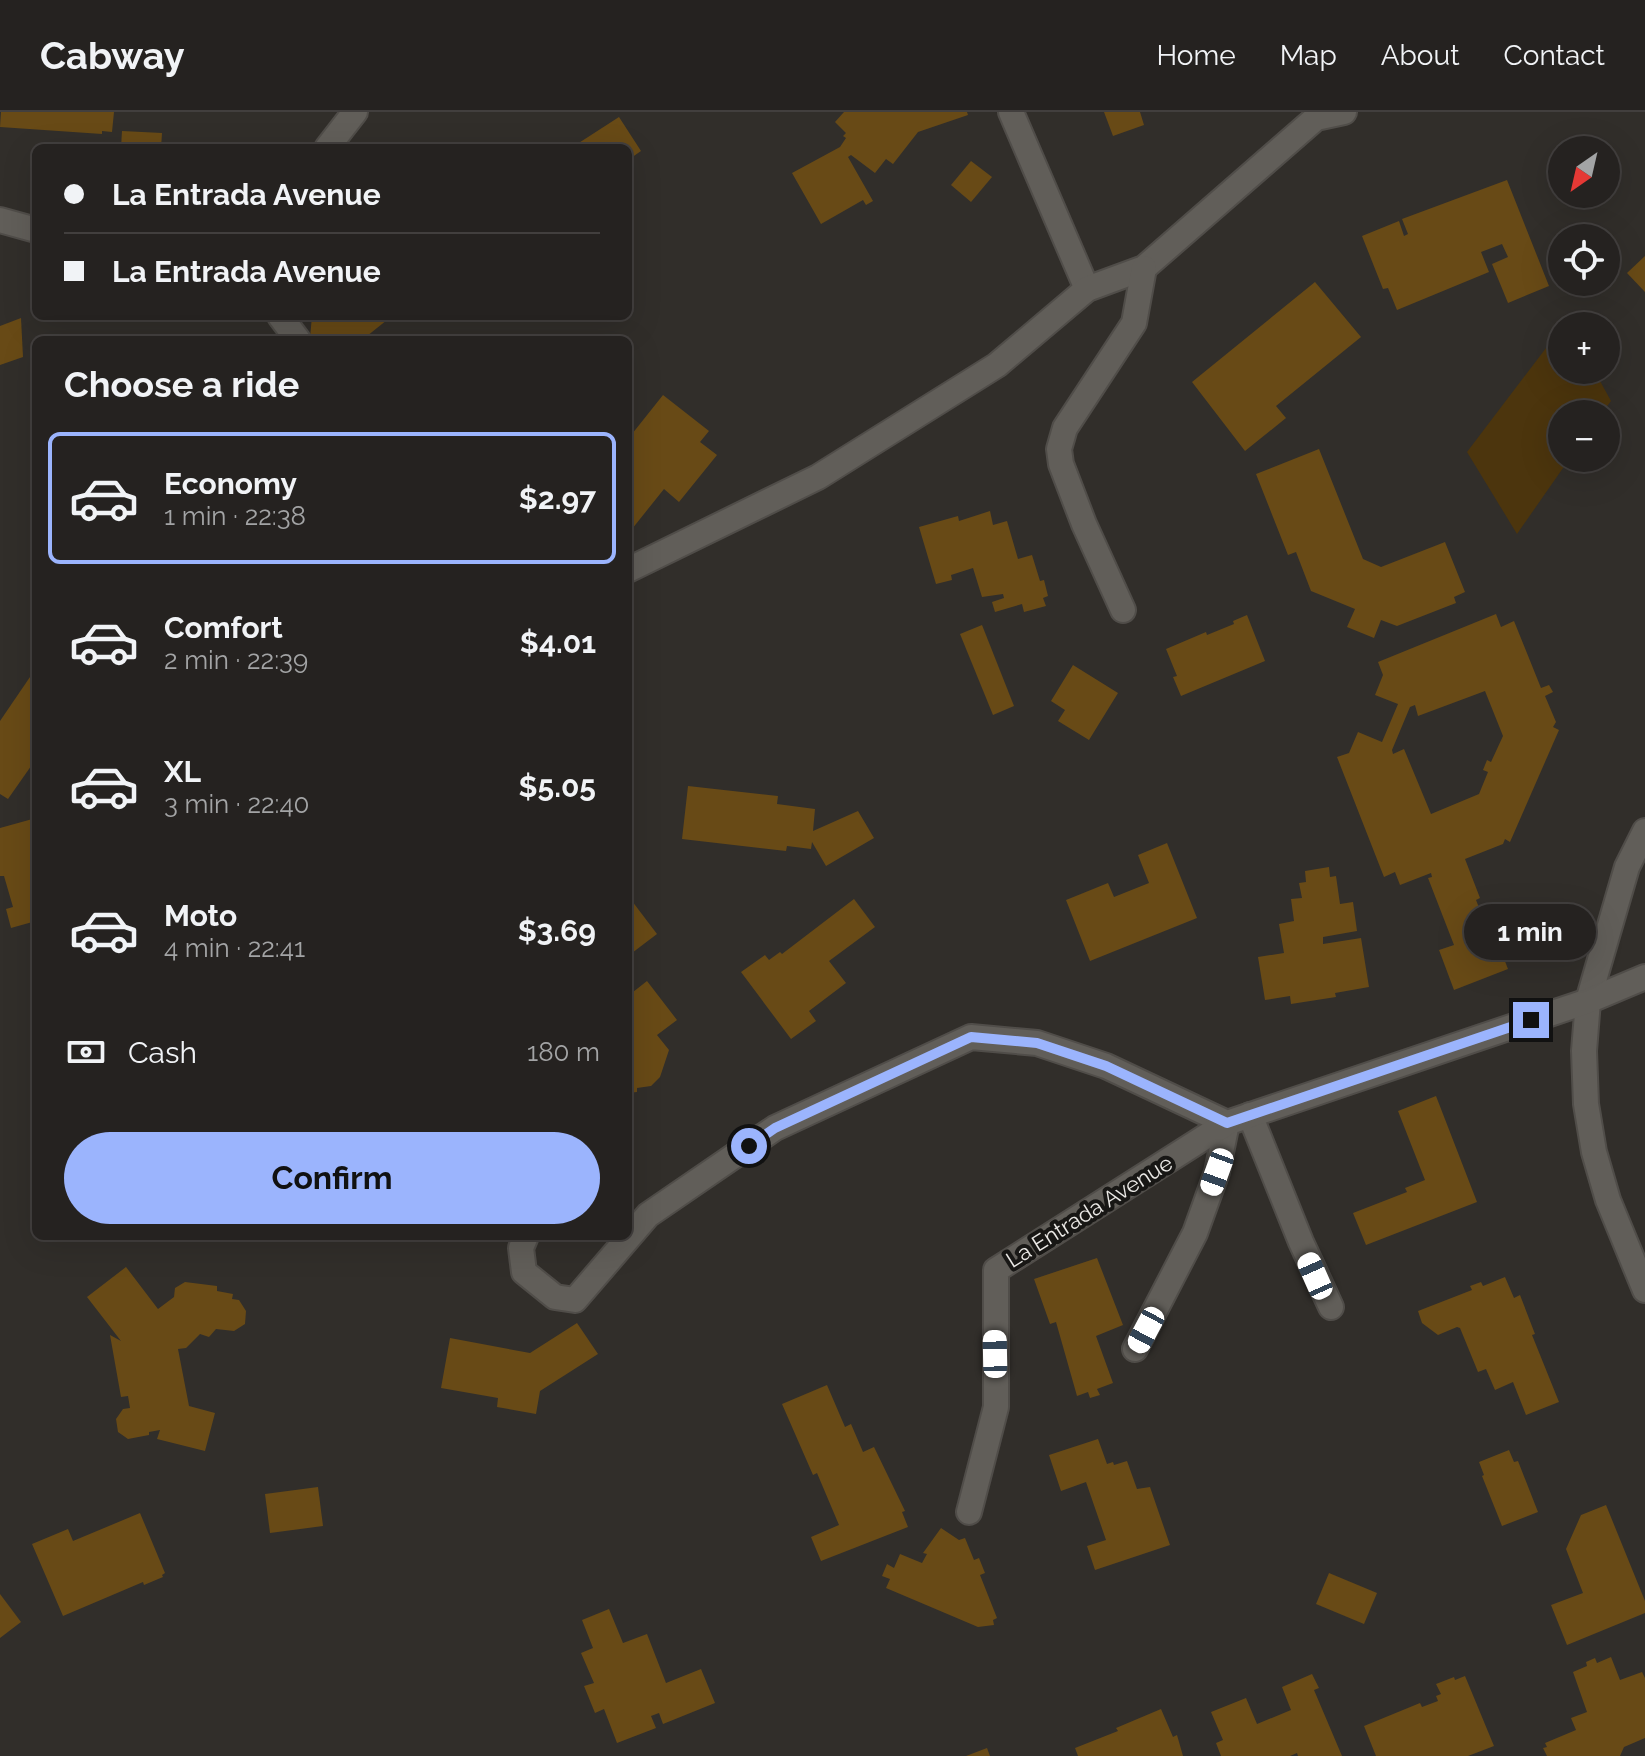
<!DOCTYPE html>
<meta charset="utf-8">
<style>
body{margin:0;font-family:Raleway,sans-serif;background:#2d2a29;color:#f1f3f6;height:100vh;display:flex;flex-direction:column;font-size:30px;white-space:nowrap}
*{box-sizing:border-box;margin:0}
p{font-size:26px;color:#a3a4a5}
.icon{flex:none;width:44px;height:44px;fill:none;stroke:currentColor;stroke-width:2;stroke-linecap:round;stroke-linejoin:round}
.map{position:relative;flex:1;overflow:hidden}
.side{position:absolute;left:32px;top:224px;width:600px;height:904px;display:flex;flex-direction:column;background:#252220;border-radius:12px;box-shadow:0 8px 32px #0002,0 0 0 2px #423f3e}
.side>*{flex:none}
.top-card{position:absolute;left:32px;top:32px;width:600px;height:176px;border-radius:12px;box-shadow:0 8px 32px #0002,0 0 0 2px #423f3e;display:grid;align-content:center;height:176px;padding:0 32px;background:#252220}
.needle{width:52px;rotate:214deg}
.fabs{position:absolute;left:1548px;top:24px;display:grid;gap:16px}
.fabs a{display:grid;place-items:center;width:72px;height:72px;border-radius:50%;background:#252220;box-shadow:0 8px 32px #0002,0 0 0 2px #423f3e;font-size:40px}
.end{position:absolute;width:36px;height:36px;margin:-18px;border:10px solid #9bb4fd;background:#111;box-shadow:0 0 0 4px #111}
.from{border-radius:50%}
.bubble{position:absolute;height:56px;border-radius:28px;background:#252220;box-shadow:0 8px 32px #0002,0 0 0 2px #423f3e;font-size:26px;font-weight:700;line-height:56px;text-align:center}
.car{position:absolute;width:24px;height:48px;margin:-24px -12px;border-radius:10px;box-shadow:0 0 6px 2px #0007;background:linear-gradient(#fff 24%,#345 0 40%,#fff 0 76%,#345 0 86%,#fff 0)}
.top-card b{display:flex;align-items:center;gap:28px;height:76px;font-size:30px}
.top-card b+b{border-top:2px solid #423f3e}
.top-card i{width:20px;height:20px;background:#f1f3f6}
ul{padding:0;list-style:none}
li{display:flex;align-items:center;gap:24px;height:132px;margin:0 16px 12px;padding:0 16px;border:4px solid transparent;border-radius:12px}
li div{flex:1}
li b{display:block;font-size:30px}
li em{font-style:normal;font-weight:700}
li.selected{border-color:#9bb4fd}
li>.icon{width:72px;height:72px;stroke-width:1.5}
h2{padding:0 32px;font-size:36px;line-height:96px}
.pay{display:flex;align-items:center;gap:20px;height:88px;padding:0 32px;font-size:30px}
.pay p{margin-inline-start:auto}
.action{display:flex;gap:16px;margin-top:auto;padding:16px 32px}
.action a{flex:1;height:92px;border-radius:48px;background:#9bb4fd;color:#111;font-size:32px;font-weight:700;line-height:92px;text-align:center}
header{display:flex;align-items:center;gap:48px;box-sizing:border-box;height:112px;padding:0 40px;background:#252220;border-bottom:2px solid #423f3e}
header strong{font-size:38px}
nav{display:flex;gap:44px;margin-inline-start:auto;font-size:28px}
.map>svg:first-child{display:block}
</style>
<header>
<strong>Cabway</strong>
<nav><a>Home</a><a>Map</a><a>About</a><a>Contact</a></nav>
</header>
<div class="map">
<svg width="1645" height="1644" viewBox="0 0 1645 1644">
<rect width="100%" height="100%" fill="#312e2a"/>
<path fill="#4c350d" d="M1562,215V258H1594L1611,289L1601,302H1562V346H1570L1517,422L1467,340Z"/>
<g fill="#684a16" fill-rule="evenodd">
<path d="M1,0H114L112,20L102,19V22L0,15Z"/>
<path d="M844,0H967L968,3L918,20L893,52L886,47L875,61L851,43L848,45L873,89L866,93L863,88L821,112L792,61L840,35L846,26L843,24L846,21L835,10Z"/>
<path d="M1104,0H1140L1144,13L1113,24Z"/>
<path d="M619,5L641,39L628,48V36H571Z"/>
<path d="M122,19L162,21L161,36H121Z"/>
<path d="M971,49L992,65L971,90L951,73Z"/>
<path d="M1507,68L1549,174L1508,191L1492,152L1508,145L1502,132L1481,140L1489,160L1397,198L1388,176L1383,177L1362,124L1399,109L1404,124L1408,122L1402,107Z"/>
<path d="M1645,144V180L1627,161Z"/>
<path d="M1315,170L1361,225L1276,294L1286,306L1245,339L1192,270Z"/>
<path d="M312,204H392L362,228L310,226Z"/>
<path d="M21,206L23,245L0,253V214Z"/>
<path d="M663,283L709,319L700,330L717,343L679,390L664,377L628,422V327Z"/>
<path d="M1319,337L1363,447L1381,455L1445,430L1465,480L1454,485L1456,491L1397,514L1381,508L1374,526L1347,515L1355,497L1311,479L1296,440L1288,443L1256,362Z"/>
<path d="M990,399L993,413L1007,409L1018,447L1032,443L1040,469L1044,468L1048,484L1043,486L1046,494L1024,500L1022,492L995,500L992,490L1004,486L1003,482L982,485L973,456L951,463L952,468L936,472L919,415L958,404L959,409Z"/>
<path d="M1496,502L1501,515L1514,509L1541,576L1549,573L1553,580L1545,584L1556,610L1553,615L1559,618L1510,730L1505,727L1503,732L1465,747L1480,786L1476,788L1486,813L1490,811L1508,857L1454,878L1439,838L1454,833L1428,766L1432,765L1431,761L1400,773L1395,760L1384,765L1337,645L1349,641L1358,620L1382,630L1398,592L1375,583L1383,563L1378,550ZM1485,579L1503,624L1491,650L1487,648L1483,658L1488,660L1479,682L1431,702L1404,637L1393,642L1392,638L1410,595L1415,593L1418,604Z"/>
<path d="M1247,503L1265,549L1181,584L1173,565L1177,564L1166,537L1206,520L1207,523L1234,512L1233,509Z"/>
<path d="M982,513L1014,594L993,603L960,522Z"/>
<path d="M1073,553L1118,581L1089,628L1058,609L1065,598L1051,589Z"/>
<path d="M30,565L36,570V647L8,687L0,682V609Z"/>
<path d="M688,674L778,684L777,692L815,697L813,719L858,699L874,726L826,754L812,730L811,737L787,734L786,739L682,727Z"/>
<path d="M36,706V809L11,816L6,797L13,795L4,764H0V716Z"/>
<path d="M1167,731L1197,806L1090,849L1066,788L1108,771L1114,785L1149,771L1138,743Z"/>
<path d="M1329,755L1330,765L1336,764L1340,792L1353,790L1357,819L1323,825V832L1361,826L1369,875L1335,881L1336,885L1291,892L1290,884L1265,888L1258,845L1284,841L1279,812L1294,809L1291,787L1302,786L1299,771L1306,770L1305,759Z"/>
<path d="M854,787L875,815L829,849L846,871L809,899L816,909L791,927L741,860L765,843L769,848L780,840L782,842Z"/>
<path d="M632,789L657,822L628,844V791Z"/>
<path d="M36,848V868H35L30,849Z"/>
<path d="M647,869L677,908L657,923L669,938L660,965L651,974L637,976V980L628,981V884Z"/>
<path d="M1436,984L1477,1090L1366,1133L1353,1101L1407,1080L1405,1076L1425,1068L1398,999Z"/>
<path d="M1097,1146L1123,1213L1096,1224L1113,1271L1097,1277L1100,1283L1090,1286L1088,1280L1077,1284L1056,1210L1050,1212L1034,1167Z"/>
<path d="M126,1155L158,1197L174,1185L175,1176L185,1170L217,1174V1179L233,1182L232,1187L239,1188L246,1199L245,1212L234,1219L216,1217L209,1225L200,1222L186,1236L178,1237L189,1294L215,1301L205,1339L157,1327L160,1318L149,1320V1323L128,1327L118,1320L116,1307L123,1297L130,1296L128,1284L121,1285L110,1223L121,1229L87,1185Z"/>
<path d="M1505,1165L1514,1186L1520,1183L1535,1222L1532,1223L1559,1290L1526,1303L1513,1270L1495,1278L1486,1257L1478,1260L1460,1216L1457,1215L1438,1223L1422,1211L1418,1199L1472,1178L1470,1174L1481,1170L1483,1174Z"/>
<path d="M577,1211L598,1242L540,1279L536,1302L497,1295L498,1286L441,1276L450,1226L530,1241Z"/>
<path d="M827,1273L845,1315L851,1312L863,1340L874,1335L905,1399L902,1400L908,1415L821,1449L811,1425L839,1413L817,1361L813,1363L782,1292Z"/>
<path d="M1098,1327L1107,1352L1113,1350L1114,1353L1127,1349L1137,1377L1150,1375L1170,1433L1095,1458L1087,1434L1106,1428L1086,1370L1061,1379L1049,1343Z"/>
<path d="M1509,1338L1514,1350L1518,1349L1538,1400L1502,1414L1482,1364L1484,1363L1479,1350Z"/>
<path d="M318,1375L323,1414L270,1421L265,1382Z"/>
<path d="M1606,1393L1645,1489V1501L1567,1533L1551,1493L1583,1481L1566,1437L1581,1403Z"/>
<path d="M140,1401L165,1461L162,1463L163,1465L144,1473L143,1470L63,1504L32,1432L68,1417L73,1429Z"/>
<path d="M941,1416L959,1428L965,1426L974,1448L979,1446L985,1461L980,1463L997,1506L993,1508L994,1513L978,1515L886,1476L890,1467L882,1464L887,1452L894,1456L900,1442L922,1451L927,1442L923,1441Z"/>
<path d="M1329,1461L1377,1481L1364,1512L1316,1492Z"/>
<path d="M0,1482L21,1510L0,1526Z"/>
<path d="M609,1497L623,1531L647,1522L666,1571L701,1557L715,1591L663,1612L659,1601L651,1604L656,1616L617,1631L604,1597L595,1601L584,1574L594,1571L581,1541L593,1536L582,1508Z"/>
<path d="M1611,1545L1620,1568L1642,1560L1645,1566V1626L1624,1635L1620,1644H1547L1543,1636L1547,1635L1545,1631L1576,1618L1571,1606L1587,1600L1573,1560L1587,1554L1586,1550L1595,1546L1597,1551Z"/>
<path d="M1312,1562L1319,1576L1314,1578L1342,1644H1298L1297,1641L1290,1644H1221L1216,1631L1223,1628L1211,1600L1246,1586L1257,1612L1291,1598L1282,1575Z"/>
<path d="M1465,1564L1494,1634L1468,1644H1376L1364,1614L1420,1591L1422,1595L1438,1589L1436,1584L1441,1582L1436,1572L1454,1565L1455,1568Z"/>
<path d="M1161,1597L1173,1625L1177,1623L1183,1644H1078L1075,1636L1118,1619L1116,1616Z"/>
<path d="M987,1636L990,1644H966Z"/>
</g>
<g fill="none" stroke-linecap="round" stroke-linejoin="round">
<g stroke="#504d49" stroke-width="28">
<g id="minor">
<path d="M1011,0L1087,177"/>
<path d="M327,36L355,0"/>
<path d="M0,108L36,118"/>
<path d="M280,204L298,228"/>
<path d="M628,458L818,365L997,253L1087,177L1144,156L1316,6L1344,0"/>
<path d="M1123,498L1084,412L1061,352L1059,337L1065,316L1134,211L1144,156"/>
<path d="M1645,719L1627,755L1588,889L1584,939L1586,992L1594,1040L1608,1088L1645,1178"/>
<path d="M1250,1003L1301,1130L1331,1195"/>
<path d="M526,1124L521,1136L524,1160L555,1185L575,1188L648,1103L775,1016L971,925L1037,931L1106,954L1227,1011L1588,889L1645,865"/>
<path d="M1135,1237L1195,1121L1217,1060L1227,1011"/>
<path d="M969,1400L996,1295V1158L1227,1011"/>
</g>
</g>
<use href="#minor" stroke="#615e59" stroke-width="24"/>
</g>
<g fill="none" stroke-linecap="round" stroke-linejoin="round">
<path stroke="#9bb4fd" stroke-width="10" d="M749,1034L775,1016L971,925L1037,931L1106,954L1227,1011L1531,908"/>
</g>
<g text-anchor="middle" stroke-width="8" stroke-linejoin="round" paint-order="stroke">
<g font-size="22" fill="#ebe9e6" stroke="#181715">
<text transform="translate(1089 1099) rotate(-32)" y="8">La Entrada Avenue</text>
</g>
</g>
</svg>
<div class="fabs">
<a><svg class="needle" viewBox="-14 -14 28 28"><path d="M0-13l5 13h-10z" fill="#e53935"/><path d="M0 13l5-13h-10z" fill="#a3a4a5"/></svg></a>
<a><svg class="icon" aria-label="locate" viewBox="0 0 24 24"><circle cx="12" cy="12" r="6"/><path d="M12 2v4M12 18v4M2 12h4M18 12h4"/></svg></a>
<a>+</a>
<a>−</a>
</div>
<i class="end from" style="left:749px;top:1034px"></i>
<i class="end" style="left:1531px;top:908px"></i>
<div class="bubble" style="left:1464px;top:792px;width:132px">1 min</div>
<i class="car" style="left:1217px;top:1060px;rotate:200deg"></i>
<i class="car" style="left:1315px;top:1164px;rotate:336deg"></i>
<i class="car" style="left:1146px;top:1218px;rotate:208deg"></i>
<i class="car" style="left:995px;top:1242px;rotate:359deg"></i>
<div class="top-card">
<b><i class="from"></i>La Entrada Avenue</b>
<b><i></i>La Entrada Avenue</b>
</div>
<section class="side">
<h2>Choose a ride</h2>
<ul>
<li class="selected"><svg class="icon" aria-label="car" viewBox="0 0 24 24"><path d="M5 17H2v-5l4-1 3-4h7l3 4 3 1v5h-3M9 17h6M6 11h13"/><circle cx="7" cy="17" r="2"/><circle cx="17" cy="17" r="2"/></svg><div><b>Economy</b><p>1 min · 22:38</p></div><em>$2.97</em></li>
<li><svg class="icon" aria-label="car" viewBox="0 0 24 24"><path d="M5 17H2v-5l4-1 3-4h7l3 4 3 1v5h-3M9 17h6M6 11h13"/><circle cx="7" cy="17" r="2"/><circle cx="17" cy="17" r="2"/></svg><div><b>Comfort</b><p>2 min · 22:39</p></div><em>$4.01</em></li>
<li><svg class="icon" aria-label="car" viewBox="0 0 24 24"><path d="M5 17H2v-5l4-1 3-4h7l3 4 3 1v5h-3M9 17h6M6 11h13"/><circle cx="7" cy="17" r="2"/><circle cx="17" cy="17" r="2"/></svg><div><b>XL</b><p>3 min · 22:40</p></div><em>$5.05</em></li>
<li><svg class="icon" aria-label="car" viewBox="0 0 24 24"><path d="M5 17H2v-5l4-1 3-4h7l3 4 3 1v5h-3M9 17h6M6 11h13"/><circle cx="7" cy="17" r="2"/><circle cx="17" cy="17" r="2"/></svg><div><b>Moto</b><p>4 min · 22:41</p></div><em>$3.69</em></li>
</ul>
<div class="pay"><svg class="icon" aria-label="cash" viewBox="0 0 24 24"><path d="M3 7h18v10H3z"/><circle cx="12" cy="12" r="2"/></svg>Cash<p>180 m</p></div>
<div class="action"><a>Confirm</a></div>
</section>
</div>
